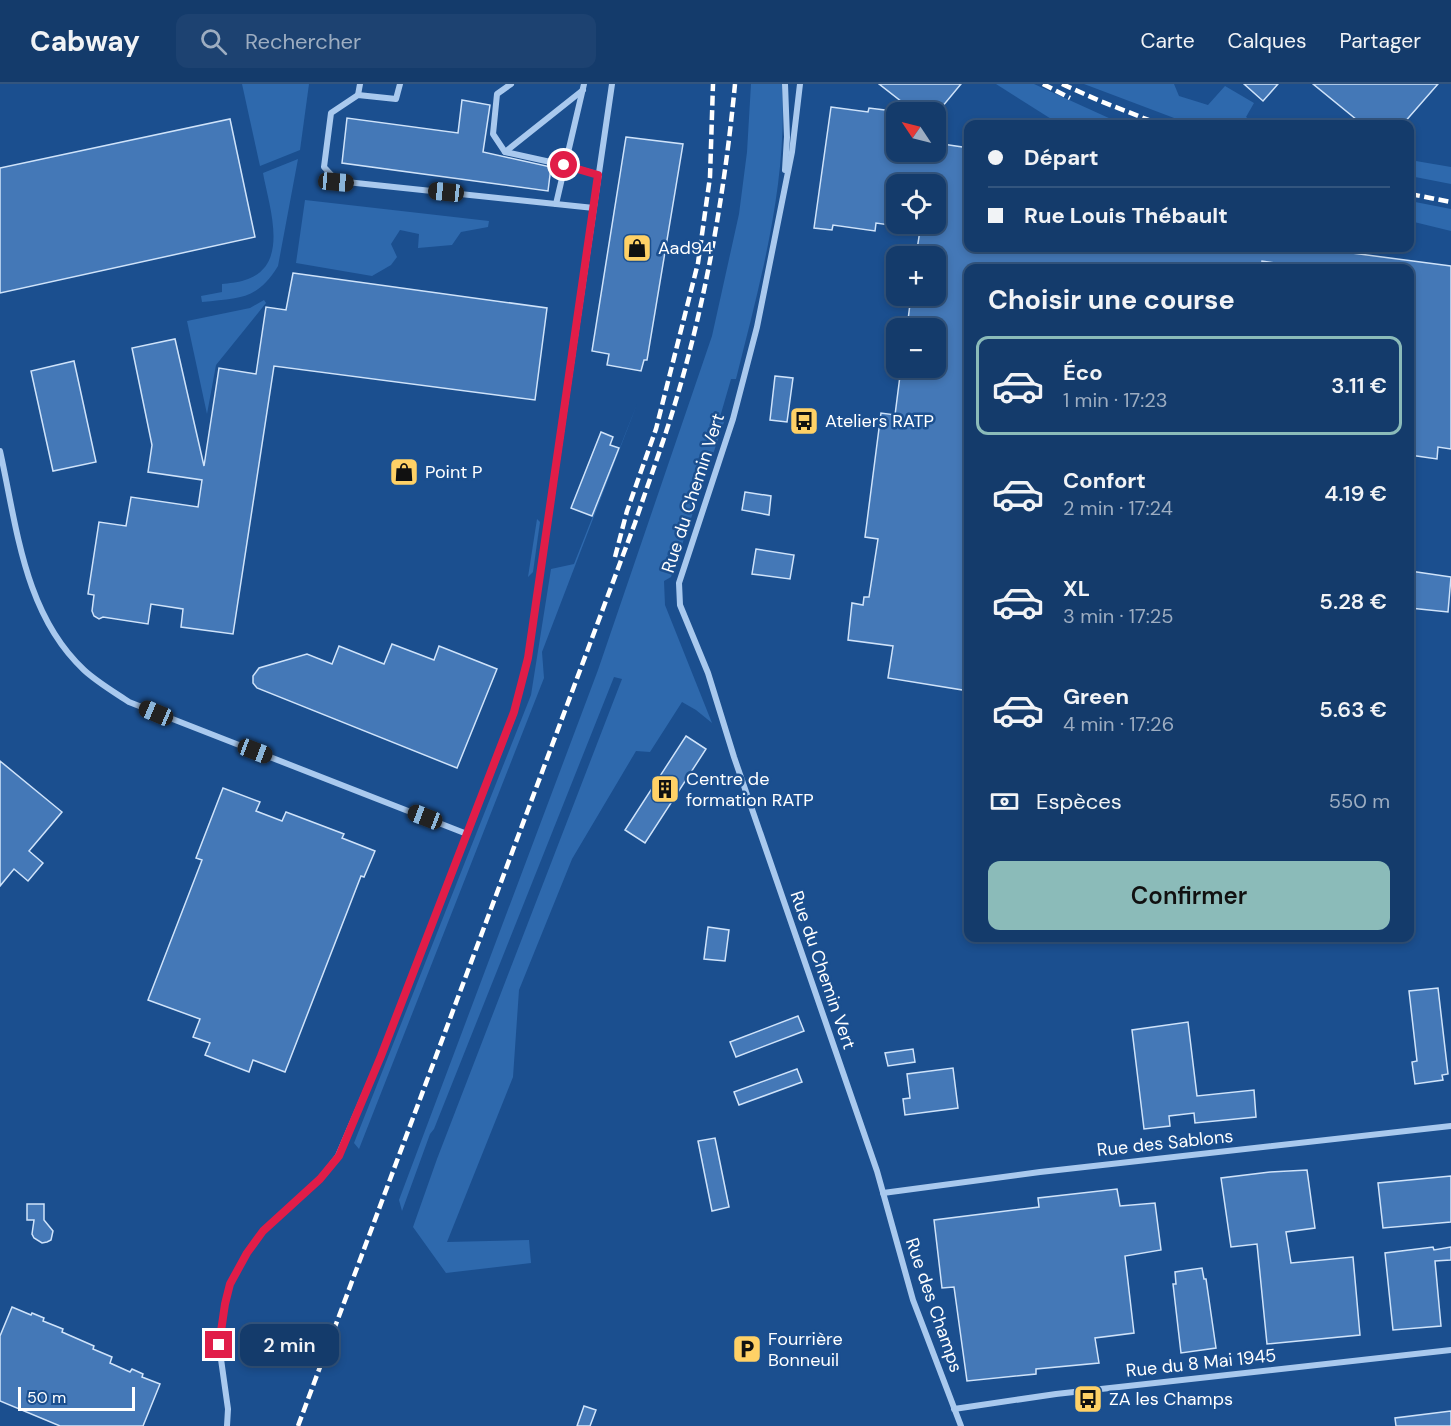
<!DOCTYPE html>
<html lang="fr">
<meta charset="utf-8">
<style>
body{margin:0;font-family:"DM Sans",sans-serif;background:#1d4271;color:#f1f3f6;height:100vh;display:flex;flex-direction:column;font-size:22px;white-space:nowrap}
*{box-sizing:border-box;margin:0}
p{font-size:20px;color:#9dadc1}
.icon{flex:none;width:33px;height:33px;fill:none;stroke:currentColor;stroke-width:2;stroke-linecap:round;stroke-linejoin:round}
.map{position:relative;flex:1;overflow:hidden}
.sheet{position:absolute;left:964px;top:180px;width:450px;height:678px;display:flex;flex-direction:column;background:#143b6b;border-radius:12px;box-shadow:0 3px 9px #0003,0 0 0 2px #33557e}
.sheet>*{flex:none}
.hud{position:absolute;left:964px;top:36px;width:450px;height:132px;border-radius:12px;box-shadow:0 3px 9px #0003,0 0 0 2px #33557e;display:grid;align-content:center;height:132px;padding:0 24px;background:#143b6b}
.needle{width:39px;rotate:305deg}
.controls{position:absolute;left:886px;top:18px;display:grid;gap:12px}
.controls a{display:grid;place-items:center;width:60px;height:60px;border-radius:12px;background:#143b6b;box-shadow:0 3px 9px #0003,0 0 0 2px #33557e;font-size:30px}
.scale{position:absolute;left:18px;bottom:15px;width:117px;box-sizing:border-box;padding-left:6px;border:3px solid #fff;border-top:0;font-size:16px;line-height:21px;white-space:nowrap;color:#fff;-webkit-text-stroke:4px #1b4f8f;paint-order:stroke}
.end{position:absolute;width:27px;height:27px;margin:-14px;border:8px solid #e11d48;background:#fff;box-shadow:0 0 0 3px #fff}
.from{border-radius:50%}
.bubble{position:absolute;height:42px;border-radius:12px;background:#143b6b;box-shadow:0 3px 9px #0003,0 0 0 2px #33557e;font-size:20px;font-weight:600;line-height:42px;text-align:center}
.car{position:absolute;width:18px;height:36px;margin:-18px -9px;border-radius:8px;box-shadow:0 0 4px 2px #0007;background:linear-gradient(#222 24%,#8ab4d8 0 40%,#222 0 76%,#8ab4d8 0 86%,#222 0)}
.hud b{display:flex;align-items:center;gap:21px;height:57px;font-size:22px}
.hud b+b{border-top:2px solid #33557e}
.hud i{width:15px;height:15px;background:#f1f3f6}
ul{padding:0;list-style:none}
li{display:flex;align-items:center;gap:18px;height:99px;margin:0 12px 9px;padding:0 12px;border:3px solid transparent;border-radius:12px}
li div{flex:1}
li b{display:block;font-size:22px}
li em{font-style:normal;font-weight:600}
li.active{border-color:#8bbbb9}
li>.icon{width:54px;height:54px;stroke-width:1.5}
h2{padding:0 24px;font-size:27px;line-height:72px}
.pay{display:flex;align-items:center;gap:15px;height:66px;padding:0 24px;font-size:22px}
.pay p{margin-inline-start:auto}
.primary-button{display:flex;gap:12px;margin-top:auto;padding:12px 24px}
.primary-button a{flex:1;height:69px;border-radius:12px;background:#8bbbb9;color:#111;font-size:24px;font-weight:600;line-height:69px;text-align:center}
header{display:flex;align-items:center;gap:36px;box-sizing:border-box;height:84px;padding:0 30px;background:#143b6b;border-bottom:2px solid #33557e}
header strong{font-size:28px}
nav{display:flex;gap:33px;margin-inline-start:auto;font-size:21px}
.search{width:420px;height:54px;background:#1d4271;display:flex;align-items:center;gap:15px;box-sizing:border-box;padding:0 21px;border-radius:12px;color:#9dadc1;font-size:22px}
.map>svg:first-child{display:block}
</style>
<header>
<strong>Cabway</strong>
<div class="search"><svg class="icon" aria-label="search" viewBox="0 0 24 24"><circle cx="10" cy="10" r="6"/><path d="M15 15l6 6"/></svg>Rechercher</div>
<nav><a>Carte</a><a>Calques</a><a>Partager</a></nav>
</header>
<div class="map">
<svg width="1451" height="1342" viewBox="0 0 1451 1342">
<rect width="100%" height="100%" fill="#1b4f8f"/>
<g fill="#2e69ad">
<path d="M242,0H309L300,66L260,82Z"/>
<path d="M751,0H782C788,100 760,199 736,295H731L720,333L725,335L671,493L664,497L665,521L712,639L696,626L682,618L650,668L636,667L572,775L519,906L513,993L447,1158L529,1156L531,1179L446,1189L413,1143L437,1075L622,595L614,593L434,1045L430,1050L402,1127L399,1116L598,586L712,252L739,130L747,68Z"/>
<path d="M996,0H1034L1122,40H1064L1056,38Z"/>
<path d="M1084,0H1174L1179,12L1208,21L1225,2L1254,19L1246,33L1255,40H1190Z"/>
<path d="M298,75L278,182C257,216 240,214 202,218L201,212L222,208V200C229,199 237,199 245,196C291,182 269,123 263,89Z"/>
<path d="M1410,76L1451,83V100L1410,92Z"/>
<path d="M305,116L489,137L488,143L461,148L452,161L418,164L419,150L400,146L391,160L397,173L391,181L372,192L296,179Z"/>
<path d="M1410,117L1451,125V147L1410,137Z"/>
<path d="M264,216L266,219L216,281L207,330L187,237L250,224Z"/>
<path d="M637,320L542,568L544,594L359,1065L354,1059L531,611L551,485L574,480Z"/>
<path d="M537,435L540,438L533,488L528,493Z"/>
</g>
<g fill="#4478b7" stroke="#cfe3fa" stroke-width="1.5">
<path d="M879,0H961L937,29L906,21Z"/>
<path d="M1244,0H1278L1263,17Z"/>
<path d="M1313,0H1438L1403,40H1362Z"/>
<path d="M462,16L490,21L483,68L551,83L548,107L342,79L347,34L458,49Z"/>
<path d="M831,23L868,28L869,24L893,27L890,53L897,54V68H936V59L969,64V164H1329V166L1451,182V365L1438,363L1437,375L1410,371V183L1310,184L1262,177L1261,184H969V607L888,594L893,562L848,556L852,519L863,521L864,513H869L878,455L865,453L881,329L895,331L901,284H936V244H907L911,212H936V172H916L921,140H936V100H897V142L876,139L875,147L833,141L832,146L814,144Z"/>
<path d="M230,35L255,153L0,209V84Z"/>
<path d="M626,53L683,60L647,276H644L641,287L607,281L609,270L592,267Z"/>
<path d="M293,189L547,224L535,316L274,282L233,550L181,543L183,525L151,520L148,540L103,533L99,535L94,532L92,527L94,511L88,510L99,438L126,442L131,413L198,423L202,396L148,388L152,361L132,264L175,255L204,382L219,284L256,290L266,223L286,226Z"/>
<path d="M74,277L96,378L53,387L31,287Z"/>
<path d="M775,292L793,294L787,338L770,336Z"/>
<path d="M601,348L613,353L610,361L619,364L592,432L571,424Z"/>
<path d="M745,408L771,412L769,431L742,426Z"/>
<path d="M756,465L794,471L790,495L752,490Z"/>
<path d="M1410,487L1451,493L1448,528L1410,524Z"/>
<path d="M392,560L434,576L439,562L497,585L457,684L257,604L253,599V592L259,584L307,570L332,580L339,562L384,580Z"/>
<path d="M686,652L706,665L645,759L625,746Z"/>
<path d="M0,677L62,728L29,767L43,779L28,797L14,785L0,802Z"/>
<path d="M223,704L260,718L256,727L282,737L286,728L344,750L342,754L375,767L364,793L361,792L285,988L253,976L249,988L205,971L210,959L193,953L200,935L148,916L202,776L196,774Z"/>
<path d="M708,843L729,846L725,877L704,875Z"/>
<path d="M1438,904L1448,990L1442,991L1443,996L1415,1000L1412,978L1417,977L1409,907Z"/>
<path d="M798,932L804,947L736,973L730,958Z"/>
<path d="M1188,938L1197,1012L1254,1006L1256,1033L1195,1039L1194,1029L1169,1032L1170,1042L1144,1045L1132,946Z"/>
<path d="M913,965L915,978L888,982L885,969Z"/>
<path d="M953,984L958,1024L905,1031L903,1015L910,1014L907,990Z"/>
<path d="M797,985L802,998L739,1021L734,1008Z"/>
<path d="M715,1054L729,1123L712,1127L698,1057Z"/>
<path d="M1307,1086L1315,1144L1286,1148L1291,1179L1353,1173L1360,1251L1267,1260L1257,1160L1231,1163L1221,1094L1270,1088Z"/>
<path d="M1451,1092V1138L1383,1144L1378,1099Z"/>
<path d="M1117,1105L1120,1122L1155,1119L1161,1166L1125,1172L1134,1249L1095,1254L1099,1279L1036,1285V1290L967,1297L954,1203L942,1204L934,1136L1039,1123L1038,1114Z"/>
<path d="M27,1120H44V1136L53,1147L51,1156L47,1158L42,1159L34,1154L32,1150L34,1136H27Z"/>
<path d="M1433,1163L1434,1166L1451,1163V1176L1435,1177L1441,1242L1393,1246L1385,1169Z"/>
<path d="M1202,1184L1204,1195H1206L1216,1264L1181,1269L1173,1200H1176L1175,1188Z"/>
<path d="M12,1223L31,1231L32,1229L44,1234L43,1237L63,1245L62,1248L94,1262L93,1265L112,1273L110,1279L130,1288L132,1285L143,1290L142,1293L160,1300L143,1342H60L0,1317V1252Z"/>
<path d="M584,1322L596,1326L590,1342H577Z"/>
<path d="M1451,1327V1342H1396L1395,1334Z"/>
</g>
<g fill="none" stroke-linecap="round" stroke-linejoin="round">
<g stroke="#a9c9ee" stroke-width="6">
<path d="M400,0L396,15L358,11L331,29L324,83L337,97L594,124"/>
<path d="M511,0L497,10L493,50L505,68L564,81L599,91"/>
<path d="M785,0L787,53L785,86"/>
<path d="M800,0L792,68L757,243L733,335L679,499L680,521L708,589L734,673L877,1087L913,1216L961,1342"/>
<path d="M358,11L360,0"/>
<path d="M505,68L583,6"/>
<path d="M556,120L584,0"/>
<path d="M0,367C17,443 24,530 84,586C97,598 114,608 129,618L467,750"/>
<path d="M883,1109L1040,1088L1451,1042"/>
<path d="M954,1325L1056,1310L1451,1266"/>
<path d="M227,1342L228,1325L219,1261L225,1220L230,1200L247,1169L263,1147L320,1095L338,1072L381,972L514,629L528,574L612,0"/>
</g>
<g stroke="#fff" stroke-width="4.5" stroke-dasharray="10 4.5" stroke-linecap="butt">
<path d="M1043,0L1070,14"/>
<path d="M1062,0L1100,17L1159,40"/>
<path d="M1410,110L1451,118"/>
<path d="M615,473L627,427L656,345L698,179L710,93L713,0"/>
<path d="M298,1342L635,439C646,406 658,373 669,339C704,229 724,115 735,0"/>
</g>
</g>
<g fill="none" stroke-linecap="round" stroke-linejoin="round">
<path stroke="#e11d48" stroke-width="8" d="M219,1261L225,1220L230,1200L247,1169L263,1147L320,1095L339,1072L381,972L514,628L528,574L598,91L564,81"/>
</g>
<defs>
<g id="shop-square" transform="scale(1.5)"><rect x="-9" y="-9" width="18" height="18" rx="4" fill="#ffd166" stroke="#1b4f8f"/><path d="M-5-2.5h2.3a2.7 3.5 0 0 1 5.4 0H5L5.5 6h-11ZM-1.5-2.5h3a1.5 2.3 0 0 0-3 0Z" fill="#111"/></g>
<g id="bus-square" transform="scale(1.5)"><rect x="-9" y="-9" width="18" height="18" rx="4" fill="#ffd166" stroke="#1b4f8f"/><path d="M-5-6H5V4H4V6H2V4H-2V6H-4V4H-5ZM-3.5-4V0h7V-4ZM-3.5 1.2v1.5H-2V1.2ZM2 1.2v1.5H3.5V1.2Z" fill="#111"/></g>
<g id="building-square" transform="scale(1.5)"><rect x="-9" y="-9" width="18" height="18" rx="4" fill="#ffd166" stroke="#1b4f8f"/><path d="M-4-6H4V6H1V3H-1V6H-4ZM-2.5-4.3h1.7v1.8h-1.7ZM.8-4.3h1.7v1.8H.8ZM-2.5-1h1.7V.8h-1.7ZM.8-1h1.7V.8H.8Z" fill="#111"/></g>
<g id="parking-square" transform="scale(1.5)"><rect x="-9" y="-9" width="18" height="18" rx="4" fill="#ffd166" stroke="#1b4f8f"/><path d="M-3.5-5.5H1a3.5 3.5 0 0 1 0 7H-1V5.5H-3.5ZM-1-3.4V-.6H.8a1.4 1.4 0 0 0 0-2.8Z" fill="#111"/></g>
</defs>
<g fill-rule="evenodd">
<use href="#shop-square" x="637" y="164"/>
<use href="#bus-square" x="804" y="337"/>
<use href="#shop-square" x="404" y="388"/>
<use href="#building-square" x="665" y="705"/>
<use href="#parking-square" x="747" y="1265"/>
<use href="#bus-square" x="1088" y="1315"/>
</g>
<g text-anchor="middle" stroke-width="5" stroke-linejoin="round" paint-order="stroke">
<g font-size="18" fill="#fff" stroke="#1b4f8f" text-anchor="start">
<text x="658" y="170">Aad94</text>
<text x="825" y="343">Ateliers RATP</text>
<text x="425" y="394">Point P</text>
<text x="686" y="701">Centre de<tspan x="686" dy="21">formation RATP</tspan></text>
<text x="768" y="1261">Fourrière<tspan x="768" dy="21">Bonneuil</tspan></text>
<text x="1109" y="1321">ZA les Champs</text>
</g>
<g font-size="18" fill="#fff" stroke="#1b4f8f">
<text transform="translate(693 409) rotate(-72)" y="6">Rue du Chemin Vert</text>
<text transform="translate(823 886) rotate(71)" y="6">Rue du Chemin Vert</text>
<text transform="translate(1165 1059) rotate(-6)" y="6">Rue des Sablons</text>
<text transform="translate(934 1221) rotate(71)" y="6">Rue des Champs</text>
<text transform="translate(1201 1279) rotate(-6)" y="6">Rue du 8 Mai 1945</text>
</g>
</g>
</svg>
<div class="controls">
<a><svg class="needle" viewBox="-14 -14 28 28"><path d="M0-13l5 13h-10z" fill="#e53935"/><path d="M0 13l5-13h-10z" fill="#9dadc1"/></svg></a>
<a><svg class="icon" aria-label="locate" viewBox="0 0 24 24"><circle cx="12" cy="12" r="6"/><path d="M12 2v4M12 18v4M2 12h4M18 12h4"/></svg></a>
<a>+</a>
<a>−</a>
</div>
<div class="scale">50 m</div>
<i class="end from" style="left:564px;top:81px"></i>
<i class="end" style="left:219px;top:1261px"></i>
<div class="bubble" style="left:240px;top:1240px;width:99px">2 min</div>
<i class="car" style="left:336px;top:98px;rotate:95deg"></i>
<i class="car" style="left:446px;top:108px;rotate:276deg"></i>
<i class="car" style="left:156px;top:629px;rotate:293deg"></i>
<i class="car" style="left:255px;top:667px;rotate:111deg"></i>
<i class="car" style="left:425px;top:733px;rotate:291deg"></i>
<div class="hud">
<b><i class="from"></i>Départ</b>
<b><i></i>Rue Louis Thébault</b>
</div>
<section class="sheet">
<h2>Choisir une course</h2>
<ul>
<li class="active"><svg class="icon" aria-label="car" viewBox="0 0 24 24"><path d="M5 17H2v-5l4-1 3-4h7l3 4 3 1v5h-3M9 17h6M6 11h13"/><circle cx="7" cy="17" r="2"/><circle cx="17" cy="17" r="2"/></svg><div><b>Éco</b><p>1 min · 17:23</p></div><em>3.11 €</em></li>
<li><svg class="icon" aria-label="car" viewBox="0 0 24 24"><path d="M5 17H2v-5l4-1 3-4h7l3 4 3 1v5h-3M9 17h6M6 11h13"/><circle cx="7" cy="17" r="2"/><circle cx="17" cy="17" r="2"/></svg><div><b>Confort</b><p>2 min · 17:24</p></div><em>4.19 €</em></li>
<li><svg class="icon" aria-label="car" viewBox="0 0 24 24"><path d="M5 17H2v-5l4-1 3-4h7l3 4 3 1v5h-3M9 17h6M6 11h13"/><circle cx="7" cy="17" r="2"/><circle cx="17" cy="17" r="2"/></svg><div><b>XL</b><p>3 min · 17:25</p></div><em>5.28 €</em></li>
<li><svg class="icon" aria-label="car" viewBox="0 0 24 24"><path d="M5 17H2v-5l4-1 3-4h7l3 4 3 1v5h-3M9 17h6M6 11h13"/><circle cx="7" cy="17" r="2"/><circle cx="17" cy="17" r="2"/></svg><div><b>Green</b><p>4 min · 17:26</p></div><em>5.63 €</em></li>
</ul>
<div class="pay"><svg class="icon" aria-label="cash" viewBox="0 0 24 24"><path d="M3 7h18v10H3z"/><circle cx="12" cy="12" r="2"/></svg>Espèces<p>550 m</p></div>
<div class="primary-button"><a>Confirmer</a></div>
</section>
</div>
